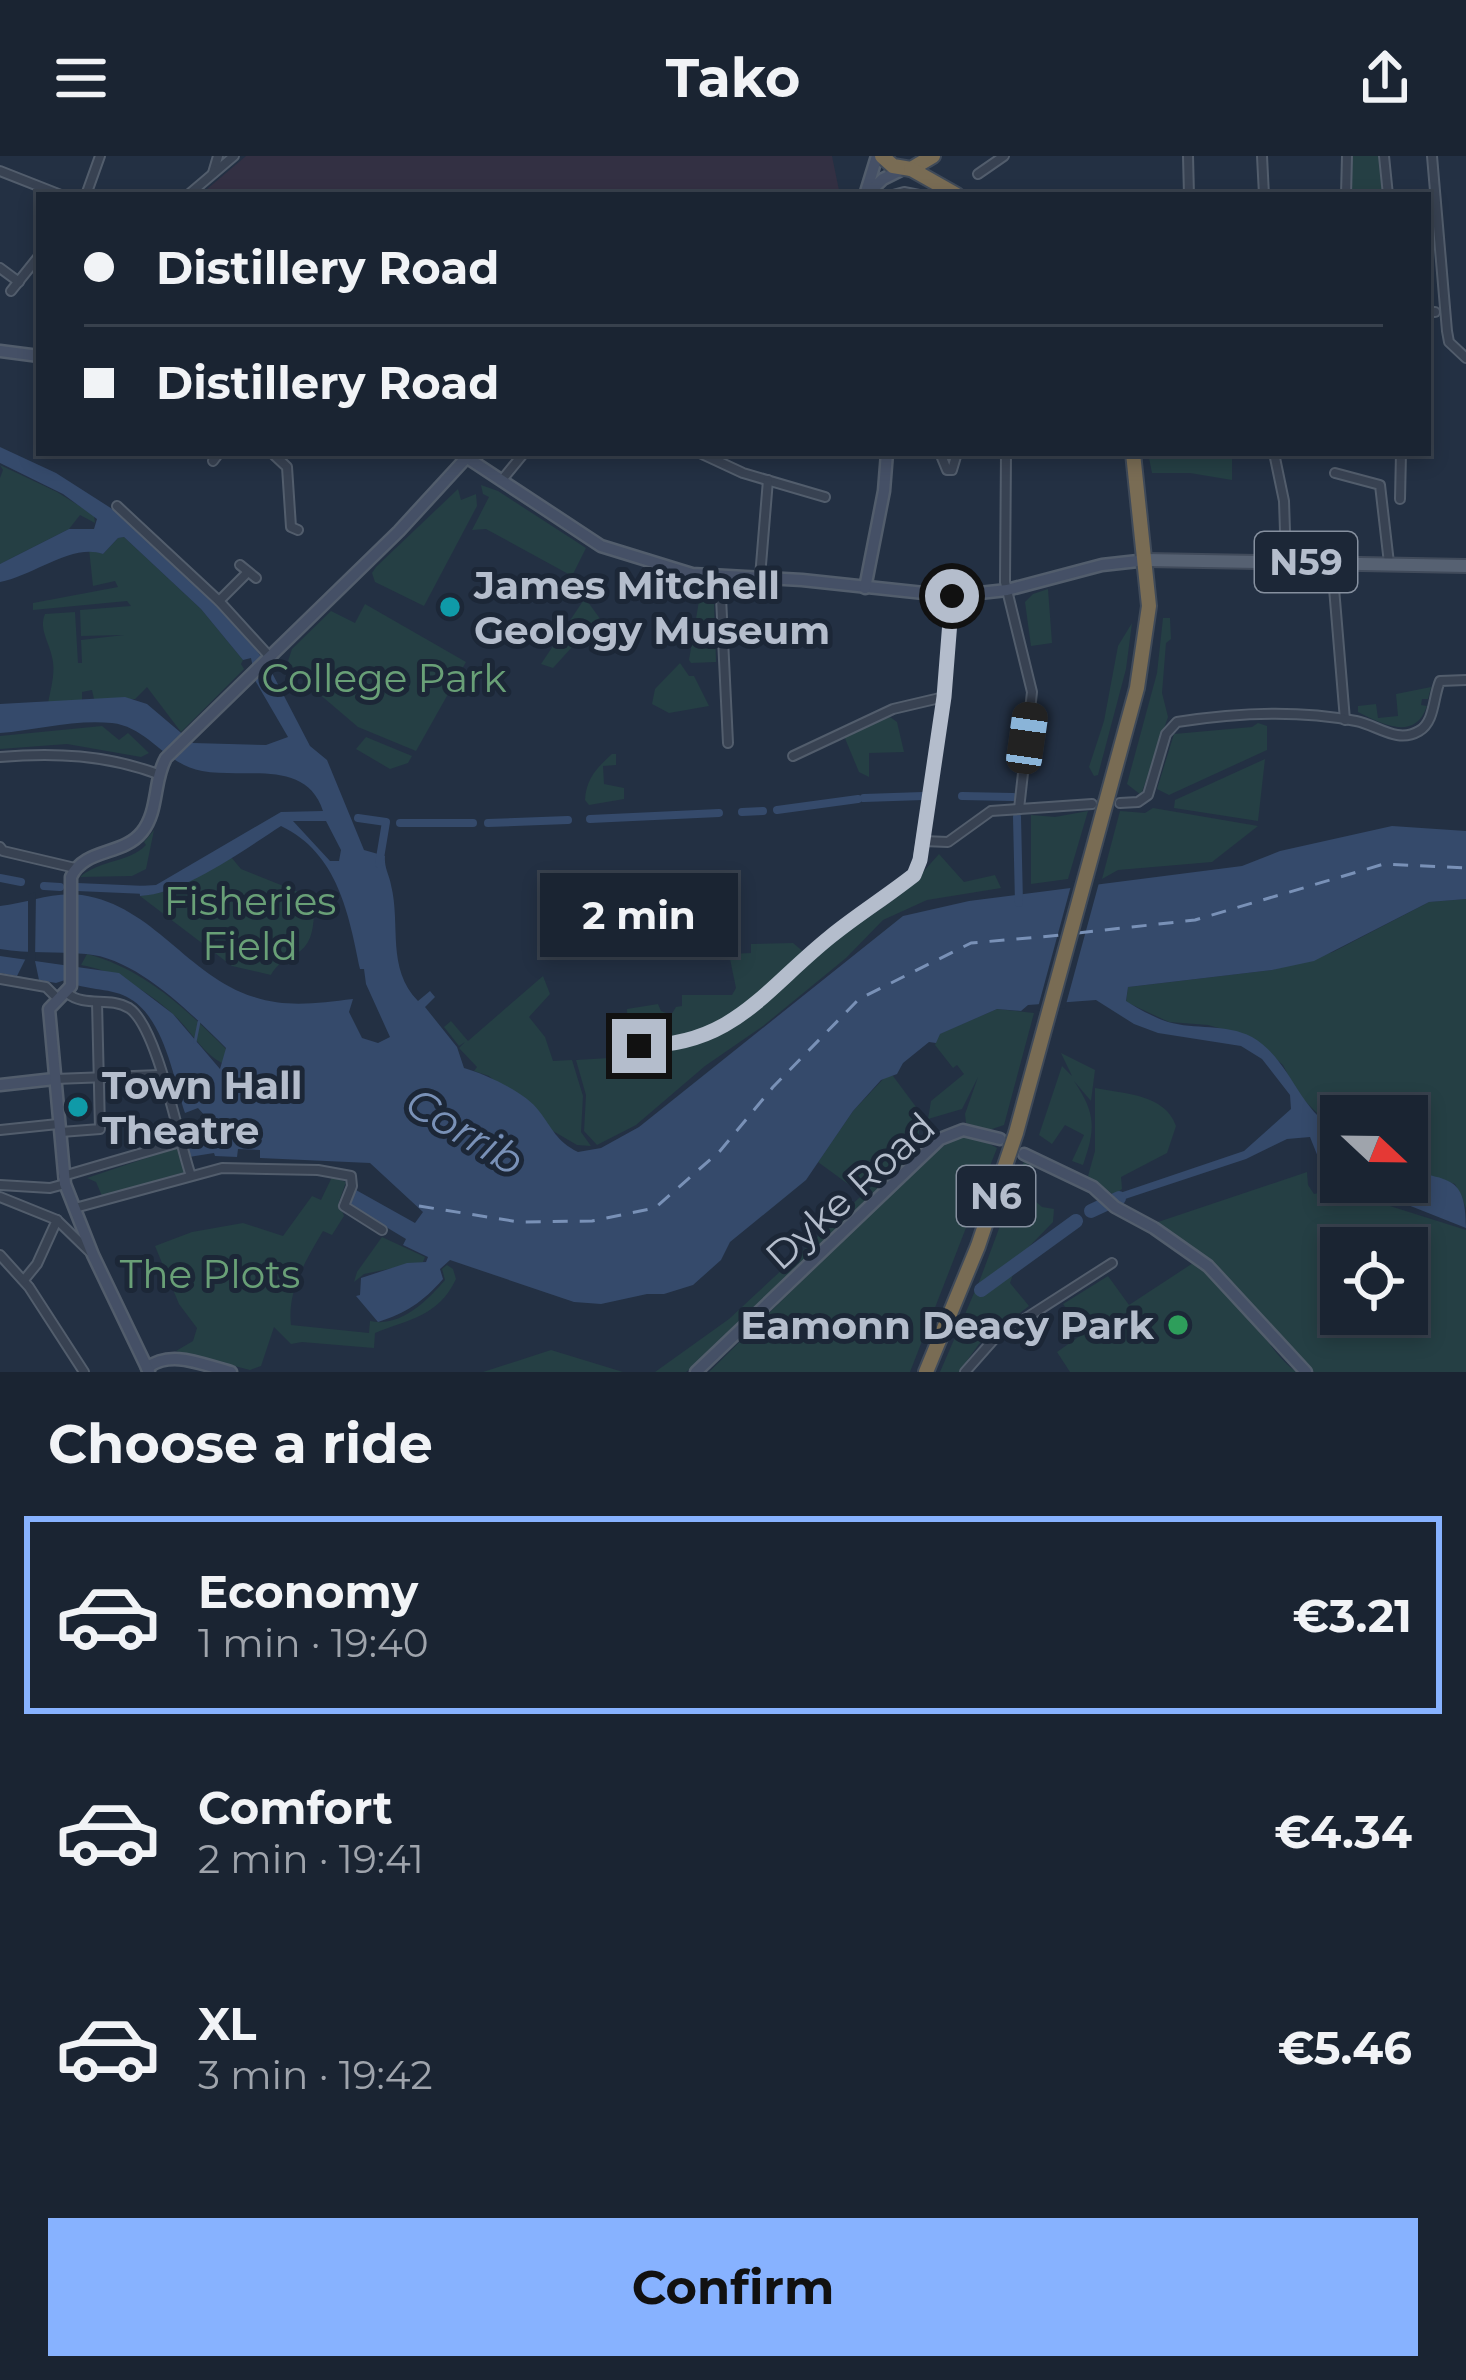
<!DOCTYPE html>
<meta charset="utf-8">
<style>
body{margin:0;font-family:Montserrat,sans-serif;background:#232c3a;color:#f1f3f6;height:100vh;display:flex;flex-direction:column;font-size:45px;white-space:nowrap}
*{box-sizing:border-box;margin:0}
p{font-size:39px;color:#9fa4ac}
.icon{flex:none;width:66px;height:66px;fill:none;stroke:currentColor;stroke-width:2;stroke-linecap:round;stroke-linejoin:round}
.map{position:relative;height:1216px;overflow:hidden}
.side{display:flex;flex-direction:column;background:#1a2432;flex:1}
.side>*{flex:none}
.banner{position:absolute;left:36px;top:36px;width:1395px;height:264px;border-radius:0px;box-shadow:0 6px 18px #0003,0 0 0 3px #38414d;display:grid;align-content:center;height:264px;padding:0 48px;background:#1a2432}
.needle{width:78px;rotate:112deg}
.fabs{position:absolute;left:1320px;top:939px;display:grid;gap:24px}
.fabs a{display:grid;place-items:center;width:108px;height:108px;border-radius:0px;background:#1a2432;box-shadow:0 6px 18px #0003,0 0 0 3px #38414d;font-size:60px}
.end{position:absolute;width:54px;height:54px;margin:-27px;border:15px solid #b4bdcc;background:#111;box-shadow:0 0 0 6px #111}
.from{border-radius:50%}
.bubble{position:absolute;height:84px;border-radius:0px;background:#1a2432;box-shadow:0 6px 18px #0003,0 0 0 3px #38414d;font-size:39px;font-weight:700;line-height:84px;text-align:center}
.car{position:absolute;width:36px;height:72px;margin:-36px -18px;border-radius:15px;box-shadow:0 0 9px 3px #0007;background:linear-gradient(#222 24%,#8ab4d8 0 40%,#222 0 76%,#8ab4d8 0 86%,#222 0)}
.banner b{display:flex;align-items:center;gap:42px;height:114px;font-size:45px}
.banner b+b{border-top:3px solid #38414d}
.banner i{width:30px;height:30px;background:#f1f3f6}
ul{padding:0;list-style:none}
li{display:flex;align-items:center;gap:36px;height:198px;margin:0 24px 18px;padding:0 24px;border:6px solid transparent;border-radius:0px}
li div{flex:1}
li b{display:block;font-size:45px}
li em{font-style:normal;font-weight:700}
li.on{border-color:#87b2ff}
li>.icon{width:108px;height:108px;stroke-width:1.5}
h2{padding:0 48px;font-size:54px;line-height:144px}
.button{display:flex;gap:24px;margin-top:auto;padding:24px 48px}
.button a{flex:1;height:138px;border-radius:0px;background:#87b2ff;color:#111;font-size:48px;font-weight:700;line-height:138px;text-align:center}
header{display:flex;justify-content:space-between;align-items:center;height:156px;padding:0 48px;background:#1a2432;font-size:54px;font-weight:700}
.map>svg:first-child{display:block}
</style>
<header><svg class="icon" aria-label="menu" viewBox="0 0 24 24"><path d="M4 6h16M4 12h16M4 18h16"/></svg>Tako<svg class="icon" aria-label="share" viewBox="0 0 24 24"><path d="M12 15V3M7 8l5-5 5 5M5 13v7h14v-7"/></svg></header>
<div class="map">
<svg width="1466" height="1216" viewBox="0 0 1466 1216">
<rect width="100%" height="100%" fill="#233043"/>
<path fill="#333043" d="M246,0H832L840,39H200Z"/>
<g fill="#253f44" fill-rule="evenodd">
<path d="M1351,0H1380L1384,39H1351Z"/>
<path d="M1148,297H1232V324L1190,317H1152Z"/>
<path d="M0,309L57,336L94,359L95,367L80,359L69,373L0,408V322L3,314Z"/>
<path d="M481,329L498,335L586,392L572,420L486,373L472,374L489,341L483,338Z"/>
<path d="M458,333L461,344L476,338L477,350L424,450L375,426L372,417L376,411Z"/>
<path d="M124,381L201,453L243,504L241,508L244,513L181,576L147,531L135,543H94L92,534L82,536V545L48,548C50,535 55,520 53,506C51,488 38,474 45,458L75,456L78,507H82L81,484L124,479L81,480L80,454L131,450L127,445L33,454V447L118,431L115,425L93,430L89,393L103,398L118,382Z"/>
<path d="M1048,433L1052,487L1031,490L1025,446L1033,438Z"/>
<path d="M585,442L606,471L595,481L582,480L553,512L541,508Z"/>
<path d="M699,445L714,446L716,506L691,507L689,504Z"/>
<path d="M365,448L466,506L416,595L358,571L297,519L288,505L292,493L331,455L355,467Z"/>
<path d="M1163,462H1170L1171,483L1166,487L1162,537L1168,561L1141,639L1127,628L1157,517Z"/>
<path d="M1132,467L1126,513L1098,619L1094,620L1089,611L1104,565L1118,490Z"/>
<path d="M680,507L689,520H694L709,550L669,557L652,548L655,533Z"/>
<path d="M1431,531L1428,543H1422L1421,549L1427,550C1415,585 1384,569 1358,556V550L1376,548L1378,562L1398,560L1396,538Z"/>
<path d="M890,561L897,566L904,596L869,597V621L859,616L844,580Z"/>
<path d="M1258,567L1267,570V594L1169,639L1157,633L1174,578L1252,571Z"/>
<path d="M102,570L119,584L128,577L149,597L141,601L67,588L0,593V580Z"/>
<path d="M366,581L412,600L408,607L390,613L356,593Z"/>
<path d="M612,598H616V609L603,610L604,628L624,632V643L589,649L585,644C586,622 598,611 612,598Z"/>
<path d="M1265,603L1258,665L1174,652L1175,644Z"/>
<path d="M1153,652L1258,670L1212,706L1118,714L1102,723L1120,655L1145,657Z"/>
<path d="M1088,655L1068,723L1031,728V659L1055,661Z"/>
<path d="M154,674L146,713L132,720L80,721C101,703 129,707 146,689L144,686Z"/>
<path d="M939,698L964,726L995,719L1001,732L927,744L883,764L846,802L763,870L705,910L636,969L597,989L584,975L586,939L576,904L626,901L627,895L639,897L682,891L726,874L831,785L915,725Z"/>
<path d="M231,701L241,713L306,739L302,751L314,756C313,808 287,791 271,819L232,810L140,740L168,735Z"/>
<path d="M1466,743V1052L1455,1028L1407,1013V960H1341V976L1333,973L1298,938L1283,909L1251,881L1208,869L1169,866L1126,846L1128,831L1272,814L1333,796L1429,746Z"/>
<path d="M793,787L805,797C741,856 720,883 628,887L627,853L658,848L661,855L671,859L676,851L682,850V839H732L736,832L729,798L751,797V788Z"/>
<path d="M87,798C144,813 185,852 226,893L224,908C203,898 192,876 175,860C151,837 113,814 81,809Z"/>
<path d="M543,820L550,838L529,861L545,881L553,905L572,904L583,940L581,976L591,990L577,989L553,975L552,978L489,920L474,915L477,911L459,892L465,886L459,890L444,871L451,865L468,885Z"/>
<path d="M997,853L1034,857L1004,969L989,974L966,967L965,958L978,921L962,953L928,963L931,945L964,918L957,909L953,912L935,889L939,878Z"/>
<path d="M1061,897L1095,914L1091,945L1074,925C1097,959 1095,974 1083,1009L1072,1005L1084,979L1065,969L1052,988L1039,979L1062,910L1072,920Z"/>
<path d="M887,919L893,920L922,959L915,999L888,1026H870L859,1036L818,1006L853,955Z"/>
<path d="M1095,932C1125,938 1165,938 1176,970L1167,997L1121,1021L1122,1033L1114,1039L1088,1020L1095,995Z"/>
<path d="M959,979L976,980L997,992L910,1216H709L928,1001Z"/>
<path d="M179,991L185,1016L102,1040L96,1026L87,1022Z"/>
<path d="M1024,1005L1034,1009L1026,1037L1042,1051L1054,1053L1053,1066L1019,1101L1010,1127L1029,1150L979,1188L959,1216H940L981,1121Z"/>
<path d="M1307,1016L1308,1029L1314,1038L1336,1033L1466,1074V1216H1314L1230,1125L1158,1066ZM1341,1092H1407V1158H1341Z"/>
<path d="M332,1021L346,1026L339,1046L344,1060L332,1079L323,1075C306,1104 287,1134 291,1169L369,1177L370,1165C400,1172 427,1145 445,1124L442,1113L447,1109L453,1113L456,1123C438,1161 409,1163 375,1177L374,1192L302,1186L291,1188L274,1171L261,1210L250,1214L176,1195L193,1185L197,1172L179,1148L155,1090L192,1076L243,1067L283,1080L312,1040L321,1044Z"/>
<path d="M873,1029H883L717,1193L686,1216H655L729,1163Z"/>
<path d="M382,1081L425,1101L423,1106L364,1118L354,1126L357,1116Z"/>
<path d="M1193,1107L1226,1132L1228,1142H1234C1257,1165 1272,1199 1297,1216H1070L1057,1196L1084,1177L1063,1148L1108,1120L1129,1149Z"/>
<path d="M551,1194L623,1216H483Z"/>
</g>
<g fill="#354a6b" fill-rule="evenodd">
<path d="M0,291L56,317L117,356L241,473L270,513L310,590L327,604L364,694L385,700C384,712 389,718 391,729C401,769 386,812 418,845L430,835L435,841L425,851L457,891L464,912C485,918 527,937 539,955C553,973 556,985 578,996L601,992L639,971L903,760L969,745L1242,710L1280,695L1392,670L1466,675V743L1429,746L1314,805L1272,814L1128,831L1126,845C1137,852 1155,862 1168,866C1195,874 1225,867 1252,881C1292,904 1299,958 1341,976V1023L1318,1001L1310,981L1287,983L1246,1003L1119,1045L1114,1039L1244,995L1291,953L1290,939L1262,903L1241,890L1158,877L1134,868L1096,844L1028,849L1021,855L997,853L940,878L936,887L929,886L903,907L897,918L881,924L853,955L806,1024L730,1086L721,1104L693,1129L664,1138H647L601,1148L574,1146L450,1104L440,1113L443,1123C423,1146 406,1157 378,1166L356,1140L360,1139L361,1122L407,1107L426,1106L428,1101L403,1089L406,1083L348,1048L356,1034L415,1067L423,1056L370,1007L260,1002V994L238,993L237,1001L215,1000L214,997L189,1001L186,990L215,981L212,975L215,971L198,952L185,957C173,921 164,860 127,841C108,831 84,835 65,824L56,827L0,817V800L119,817L173,858L220,913L226,892C192,858 137,802 86,798C57,795 29,798 0,793V750C28,747 53,735 82,739C154,750 187,820 254,841C288,852 318,847 353,843L349,856L362,882L378,887L390,881L366,828L364,813H360C349,759 338,697 281,670C244,694 184,738 140,740L139,730L156,729L281,656L323,655C306,602 246,623 202,615C166,609 148,571 112,567C76,563 36,574 0,577V548L125,541L147,548L193,587L266,589L288,581L256,526L251,502L243,504L201,453L124,381L118,382L103,398C72,387 33,420 0,426V408L69,373H94L97,363L63,338L0,307ZM293,665H326L341,694L339,705H330Z"/>
<path d="M1407,1013C1447,1026 1466,1017 1466,1072L1350,1026H1407Z"/>
</g>
<g fill="#233043">
<path d="M1100,723L1065,852L1037,855L1072,726Z"/>
<path d="M36,736L35,805L39,824L17,820L28,798V739Z"/>
</g>
<g fill="none" stroke-linecap="round" stroke-linejoin="round">
<path stroke="#354a6b" stroke-width="3" d="M195,886L199,866"/>
<g stroke="#354a6b" stroke-width="8">
<path d="M962,640L1013,641"/>
<path d="M864,642L923,640"/>
<path d="M777,654L858,643"/>
<path d="M742,656L763,655"/>
<path d="M1017,661L1019,747"/>
<path d="M358,662L386,666L379,708"/>
<path d="M590,663L719,657"/>
<path d="M400,667H473"/>
<path d="M488,667L568,664"/>
<path d="M0,722L21,726"/>
<path d="M44,730L60,731"/>
<path d="M77,731L146,734"/>
</g>
<g stroke="#354a6b" stroke-width="14">
<path d="M1091,1055L1119,1042"/>
<path d="M981,1134L1076,1065"/>
</g>
<g stroke="#7991b7" stroke-width="3" stroke-dasharray="15 12" stroke-linecap="butt">
<path d="M1078,777L1195,764L1384,708L1466,712"/>
<path d="M419,1050L519,1066L592,1065L655,1052L720,995L773,931L859,843L971,787L1062,779"/>
</g>
<g stroke="#525d6c" stroke-width="12">
<g id="street">
<path d="M1188,0L1189,39"/>
<path d="M1262,0L1264,39"/>
<path d="M1384,0L1388,39"/>
<path d="M1432,0L1447,175L1449,186L1466,202"/>
<path d="M0,15L61,39"/>
<path d="M213,17L218,0"/>
<path d="M978,18L1004,0"/>
<path d="M86,39L100,0"/>
<path d="M188,39L234,0"/>
<path d="M893,39L904,36L919,39"/>
<path d="M1346,39L1347,0"/>
<path d="M0,112L19,126"/>
<path d="M11,135L39,100"/>
<path d="M1428,156H1435"/>
<path d="M272,297L287,311L291,371L298,374"/>
<path d="M700,297L743,317L825,341"/>
<path d="M940,297L947,314H952L957,297"/>
<path d="M1006,297L1005,426L1032,536L1019,653"/>
<path d="M1274,297L1284,345L1286,405"/>
<path d="M213,305L219,297"/>
<path d="M1335,317L1380,329L1389,407"/>
<path d="M501,325L524,297"/>
<path d="M1400,343L1401,297"/>
<path d="M117,350L219,445L270,501"/>
<path d="M1332,408L1345,564"/>
<path d="M240,409L256,422"/>
<path d="M720,420L728,587"/>
<path d="M760,421L768,324"/>
<path d="M219,445L248,416"/>
<path d="M793,600L893,553L944,541"/>
<path d="M0,601C55,596 106,599 158,618"/>
<path d="M1120,647L1138,646L1148,639L1166,578L1177,566C1234,557 1299,554 1356,565C1377,569 1397,588 1419,575C1435,566 1433,541 1440,525L1466,524"/>
<path d="M923,685L948,686L991,655L1092,648"/>
<path d="M0,691L3,695L75,712"/>
<path d="M0,823L46,831L58,843"/>
<path d="M67,837C85,852 109,840 129,852C157,870 178,981 190,1017"/>
<path d="M639,890C729,891 764,835 828,783C856,760 893,742 917,715L944,541L952,440"/>
<path d="M55,923L160,919"/>
<path d="M0,974L58,968"/>
<path d="M61,976L100,973L97,846"/>
<path d="M63,1020L180,986"/>
<path d="M0,1029L50,1032L65,1028"/>
<path d="M0,1041L57,1064L92,1098"/>
<path d="M75,1052L222,1012L318,1014L351,1020L352,1030L344,1050L382,1074"/>
<path d="M0,1099L29,1131L84,1216"/>
<path d="M24,1124L37,1108L57,1064"/>
<path d="M965,1216L995,1182L1112,1107"/>
</g>
</g>
<g stroke="#525d6c" stroke-width="15">
<g id="secondary">
<path d="M866,36L877,0"/>
<path d="M866,39L883,23L903,13"/>
<path d="M0,195L39,200"/>
<path d="M460,297L601,390L692,418L802,424L952,440L1007,434L1102,409L1147,404"/>
<path d="M865,432L884,335L887,297"/>
<path d="M0,929L54,923"/>
<path d="M1024,998L1093,1031L1115,1051L1154,1072L1208,1110L1306,1216"/>
<path d="M147,1212C171,1193 203,1209 231,1216"/>
<path d="M149,1216L93,1099L65,1028L49,853L71,830V721C84,692 123,700 142,676C159,655 153,625 166,602L399,375L467,301"/>
<path d="M696,1216L940,983L963,974L1000,983"/>
</g>
</g>
<g stroke="#414b5b" stroke-width="16">
<path id="primary" d="M1147,404L1466,410"/>
</g>
<g stroke="#3f4a59" stroke-width="18">
<g id="highway">
<path d="M882,0L893,10L911,13L933,0"/>
<path d="M911,13L957,39"/>
<path d="M926,1216L978,1090L1016,977L1137,532L1149,450L1133,297"/>
</g>
</g>
<use href="#street" stroke="#384252" stroke-width="8"/>
<use href="#secondary" stroke="#455066" stroke-width="10"/>
<use href="#primary" stroke="#566172" stroke-width="12"/>
<use href="#highway" stroke="#796c54" stroke-width="14"/>
</g>
<g fill="none" stroke-linecap="round" stroke-linejoin="round">
<path stroke="#b4bdcc" stroke-width="15" d="M639,890C733,890 763,835 830,781C857,759 886,741 914,719L920,704L944,541L952,440"/>
</g>
<g fill="#0f9aa8" stroke="#1c2737" stroke-width="4.5">
<circle cx="450" cy="451" r="12"/>
<circle cx="78" cy="951" r="12"/>
</g>
<circle fill="#2e9e5b" stroke="#1c2737" stroke-width="4.5" cx="1178" cy="1169" r="12"/>
<g text-anchor="middle" stroke-width="10" stroke-linejoin="round" paint-order="stroke">
<g fill="#1c2737" stroke="#86909f" stroke-width="3">
<rect x="1255" y="376" width="102" height="60" rx="9"/>
<rect x="957" y="1010" width="78" height="60" rx="9"/>
</g>
<g font-size="36" font-weight="bold" fill="#b4bdcc">
<text x="1306" y="419">N59</text>
<text x="996" y="1053">N6</text>
</g>
<g font-size="39" font-weight="bold" fill="#b4bdcc" stroke="#1c2737" text-anchor="start">
<text x="474" y="443">James Mitchell<tspan x="474" dy="45">Geology Museum</tspan></text>
<text x="102" y="943">Town Hall<tspan x="102" dy="45">Theatre</tspan></text>
<text x="1154" y="1183" text-anchor="end">Eamonn Deacy Park</text>
</g>
<g font-size="39" fill="#69a077" stroke="#1c2737">
<text x="384" y="536">College Park</text>
<text x="250" y="759">Fisheries<tspan x="250" dy="45">Field</tspan></text>
<text x="210" y="1132">The Plots</text>
</g>
<g font-size="39" fill="#b4bdcc" stroke="#1c2737">
<text transform="translate(850 1035) rotate(-42)" y="14">Dyke Road</text>
</g>
<g font-size="42" font-style="italic" fill="#7991b7" stroke="#1c2737">
<text transform="translate(465 975) rotate(31)" y="15">Corrib</text>
</g>
</g>
</svg>
<div class="fabs">
<a><svg class="needle" viewBox="-14 -14 28 28"><path d="M0-13l5 13h-10z" fill="#e53935"/><path d="M0 13l5-13h-10z" fill="#9fa4ac"/></svg></a>
<a><svg class="icon" aria-label="locate" viewBox="0 0 24 24"><circle cx="12" cy="12" r="6"/><path d="M12 2v4M12 18v4M2 12h4M18 12h4"/></svg></a>
</div>
<i class="end from" style="left:952px;top:440px"></i>
<i class="end" style="left:639px;top:890px"></i>
<div class="bubble" style="left:540px;top:717px;width:198px">2 min</div>
<i class="car" style="left:1027px;top:582px;rotate:8deg"></i>
<div class="banner">
<b><i class="from"></i>Distillery Road</b>
<b><i></i>Distillery Road</b>
</div>
</div>
<section class="side">
<h2>Choose a ride</h2>
<ul>
<li class="on"><svg class="icon" aria-label="car" viewBox="0 0 24 24"><path d="M5 17H2v-5l4-1 3-4h7l3 4 3 1v5h-3M9 17h6M6 11h13"/><circle cx="7" cy="17" r="2"/><circle cx="17" cy="17" r="2"/></svg><div><b>Economy</b><p>1 min · 19:40</p></div><em>€3.21</em></li>
<li><svg class="icon" aria-label="car" viewBox="0 0 24 24"><path d="M5 17H2v-5l4-1 3-4h7l3 4 3 1v5h-3M9 17h6M6 11h13"/><circle cx="7" cy="17" r="2"/><circle cx="17" cy="17" r="2"/></svg><div><b>Comfort</b><p>2 min · 19:41</p></div><em>€4.34</em></li>
<li><svg class="icon" aria-label="car" viewBox="0 0 24 24"><path d="M5 17H2v-5l4-1 3-4h7l3 4 3 1v5h-3M9 17h6M6 11h13"/><circle cx="7" cy="17" r="2"/><circle cx="17" cy="17" r="2"/></svg><div><b>XL</b><p>3 min · 19:42</p></div><em>€5.46</em></li>
</ul>
<div class="button"><a>Confirm</a></div>
</section>
